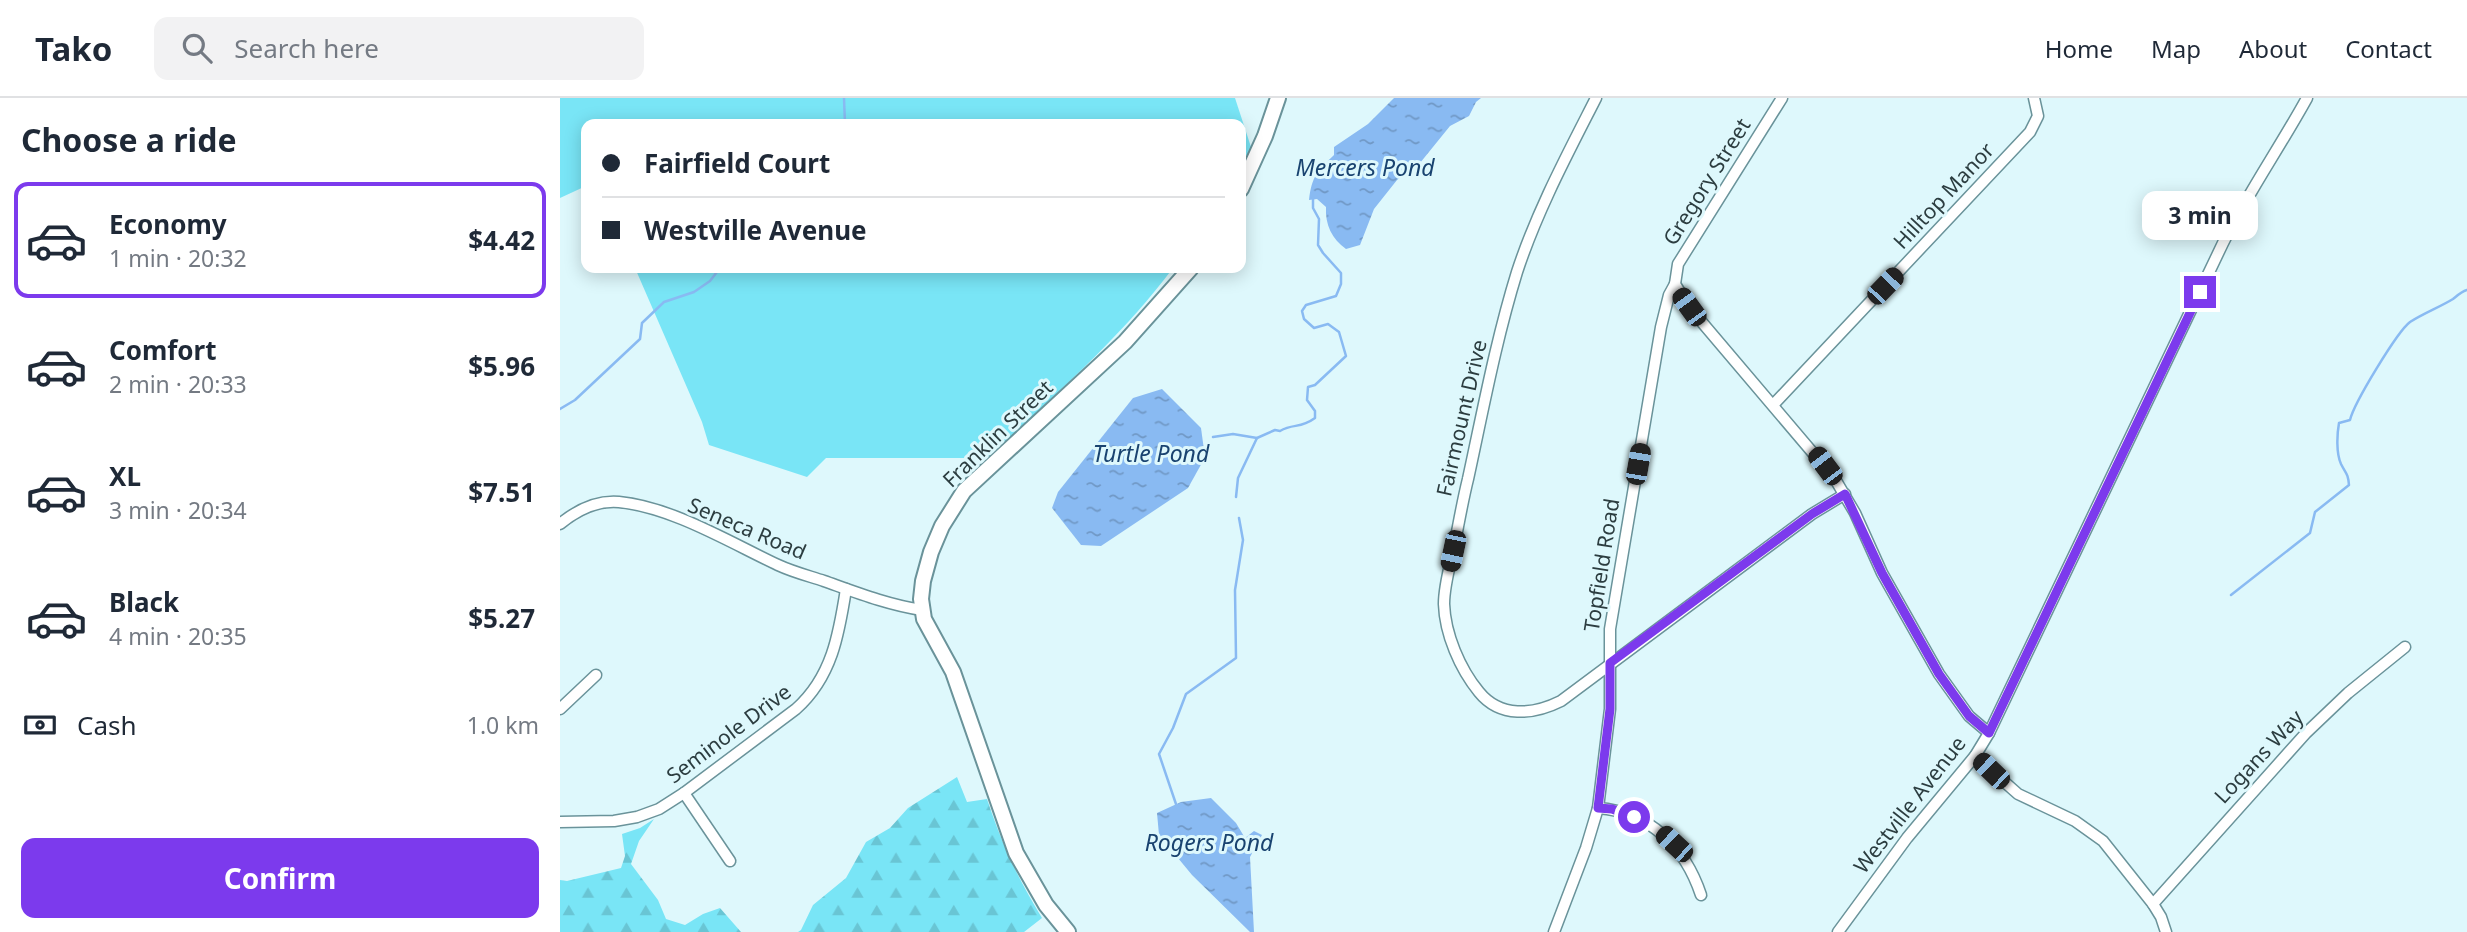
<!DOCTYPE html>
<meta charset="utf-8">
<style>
body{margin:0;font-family:"Noto Sans",sans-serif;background:#f2f2f3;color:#1f2937;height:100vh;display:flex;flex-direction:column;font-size:26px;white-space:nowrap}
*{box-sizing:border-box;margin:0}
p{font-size:23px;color:#747a83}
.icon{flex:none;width:38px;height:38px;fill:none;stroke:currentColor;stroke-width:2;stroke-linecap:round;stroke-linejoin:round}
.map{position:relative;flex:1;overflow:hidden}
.side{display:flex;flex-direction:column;background:#fff;width:560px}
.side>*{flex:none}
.top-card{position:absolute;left:21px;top:21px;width:665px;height:154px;border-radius:14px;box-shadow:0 4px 18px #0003;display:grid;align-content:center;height:154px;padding:0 21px;background:#fff}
.end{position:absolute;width:32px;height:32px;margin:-16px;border:9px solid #7c3aed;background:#fff;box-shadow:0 0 0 4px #fff}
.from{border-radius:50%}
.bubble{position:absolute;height:49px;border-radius:14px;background:#fff;box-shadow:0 4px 18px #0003;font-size:23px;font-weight:700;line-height:49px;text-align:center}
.car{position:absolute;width:21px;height:42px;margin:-21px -10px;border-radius:9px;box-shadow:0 0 5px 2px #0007;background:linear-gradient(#222 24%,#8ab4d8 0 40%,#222 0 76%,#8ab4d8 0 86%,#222 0)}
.top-card b{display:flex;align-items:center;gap:24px;height:66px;font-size:26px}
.top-card b+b{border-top:2px solid #e0e1e3}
.top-card i{width:18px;height:18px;background:#1f2937}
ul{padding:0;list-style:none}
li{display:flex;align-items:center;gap:21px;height:116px;margin:0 14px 10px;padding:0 7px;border:4px solid transparent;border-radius:14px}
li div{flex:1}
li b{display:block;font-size:26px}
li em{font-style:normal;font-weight:700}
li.active{border-color:#7c3aed}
li>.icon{width:63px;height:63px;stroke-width:1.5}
h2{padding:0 21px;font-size:32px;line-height:84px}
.pay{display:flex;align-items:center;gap:18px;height:77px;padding:0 21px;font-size:26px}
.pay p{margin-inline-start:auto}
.primary-button{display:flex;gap:14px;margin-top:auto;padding:14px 21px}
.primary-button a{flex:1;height:80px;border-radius:14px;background:#7c3aed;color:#fff;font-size:28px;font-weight:700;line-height:80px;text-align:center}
header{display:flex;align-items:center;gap:42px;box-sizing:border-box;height:98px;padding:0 35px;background:#fff;border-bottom:2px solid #e0e1e3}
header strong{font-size:33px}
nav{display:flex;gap:38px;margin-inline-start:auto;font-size:24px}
.search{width:490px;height:63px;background:#f2f2f3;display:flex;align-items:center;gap:18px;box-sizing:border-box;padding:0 24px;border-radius:14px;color:#747a83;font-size:26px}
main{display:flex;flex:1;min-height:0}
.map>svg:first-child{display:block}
</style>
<header>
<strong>Tako</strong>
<div class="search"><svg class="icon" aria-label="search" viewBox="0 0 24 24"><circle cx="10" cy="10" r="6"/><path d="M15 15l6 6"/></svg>Search here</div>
<nav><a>Home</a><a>Map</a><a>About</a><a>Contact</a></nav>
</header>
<main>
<section class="side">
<h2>Choose a ride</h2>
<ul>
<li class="active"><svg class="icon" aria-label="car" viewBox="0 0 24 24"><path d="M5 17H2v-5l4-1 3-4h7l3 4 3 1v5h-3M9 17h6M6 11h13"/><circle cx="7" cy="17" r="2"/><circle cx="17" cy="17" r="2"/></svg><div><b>Economy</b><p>1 min · 20:32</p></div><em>$4.42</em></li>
<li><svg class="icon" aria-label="car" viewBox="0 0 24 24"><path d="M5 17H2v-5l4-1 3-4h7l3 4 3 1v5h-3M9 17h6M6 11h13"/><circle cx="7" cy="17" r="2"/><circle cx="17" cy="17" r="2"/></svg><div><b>Comfort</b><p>2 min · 20:33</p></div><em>$5.96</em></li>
<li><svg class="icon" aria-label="car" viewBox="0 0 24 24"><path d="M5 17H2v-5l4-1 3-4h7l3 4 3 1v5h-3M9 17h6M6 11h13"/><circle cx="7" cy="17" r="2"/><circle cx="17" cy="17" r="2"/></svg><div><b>XL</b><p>3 min · 20:34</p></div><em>$7.51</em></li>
<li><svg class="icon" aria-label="car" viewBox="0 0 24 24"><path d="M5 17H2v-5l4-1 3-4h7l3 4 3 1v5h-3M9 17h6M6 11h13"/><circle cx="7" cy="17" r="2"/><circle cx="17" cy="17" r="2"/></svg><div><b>Black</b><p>4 min · 20:35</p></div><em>$5.27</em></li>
</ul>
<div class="pay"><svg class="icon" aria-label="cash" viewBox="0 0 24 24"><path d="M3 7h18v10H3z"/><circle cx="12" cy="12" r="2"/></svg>Cash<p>1.0 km</p></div>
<div class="primary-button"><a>Confirm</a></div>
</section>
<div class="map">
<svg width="1907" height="834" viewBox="0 0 1907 834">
<defs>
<pattern id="forest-firs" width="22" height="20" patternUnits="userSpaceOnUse" patternTransform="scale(1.75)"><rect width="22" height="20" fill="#79e5f6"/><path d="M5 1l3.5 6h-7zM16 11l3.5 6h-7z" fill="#69c5d4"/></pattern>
<pattern id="water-ripples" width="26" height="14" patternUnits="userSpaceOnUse" patternTransform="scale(1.75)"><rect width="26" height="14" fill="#89baf2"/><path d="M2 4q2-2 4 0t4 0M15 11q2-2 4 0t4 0" fill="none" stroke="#7098c5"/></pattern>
</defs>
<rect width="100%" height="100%" fill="#def8fc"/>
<g fill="#79e5f6">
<path d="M0,0H675L691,49L681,68V26H26V88L0,100Z"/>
<path d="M75,170H613C560,241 492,299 428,360H266L247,379L149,347L142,324Z"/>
</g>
<g fill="url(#forest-firs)">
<path d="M397,679L407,704L427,701C442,746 457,779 482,820L464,834H238L241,832L253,807L286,780L306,744L330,730L348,710Z"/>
<path d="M94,721L79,743L71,766L98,802L106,821L125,827L143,816L160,810L181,834H0V782L7,783L61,770L65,758L62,736L80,730Z"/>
</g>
<g fill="url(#water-ripples)">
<path d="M834,0H921L916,4L909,18L890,28L860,65L837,82L814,111L800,147L786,151C772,141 765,127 766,109L757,101L749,102C752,78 757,73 774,57V49L808,26Z"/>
<path d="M602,291L641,330L644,352L643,363L628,390L541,448L521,447L492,410L498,394L573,300Z"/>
<path d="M651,700L676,725L685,740L694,733L702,737L690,759L694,834H690L632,777L599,737L597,715L621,704Z"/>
</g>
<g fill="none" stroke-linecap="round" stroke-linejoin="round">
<g stroke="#89baf2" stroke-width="2.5">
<path d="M284,0L285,26"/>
<path d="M0,311L15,302L80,241L82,225L104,204L134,194L150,183L160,170"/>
<path d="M653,339L673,336L697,340L715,332L720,333C734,325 740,331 755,320V313L747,302L748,289L755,287L786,258L779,234L768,226L754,230L744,221L742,213L746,207L776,198L781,186V175L763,155L758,147L759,121L753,110V100"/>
<path d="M676,399L678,380L697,340"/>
<path d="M1671,497L1750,435L1755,414L1789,387C1788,375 1786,376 1781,366C1776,355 1777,336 1779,325L1790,322C1794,305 1837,234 1850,224C1864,215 1880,209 1893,201C1898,197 1901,194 1907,192"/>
<path d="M617,709L599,656L613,630L626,596L676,560L675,492L683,442L679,420"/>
</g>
<g stroke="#6a939a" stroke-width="13">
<g id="street">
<path d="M1036,0C1007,57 977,113 957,174C936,242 923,312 908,381C902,405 898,430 893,454C889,471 884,489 884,506C885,536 900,571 919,594C940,620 973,617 1001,603L1252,416L1285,396"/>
<path d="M1222,0L1118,166L1115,186L1129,209L1275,381L1295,415L1322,475L1379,576L1409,618L1429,635"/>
<path d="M1213,307L1470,34L1478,18L1474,0"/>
<path d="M0,426C17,412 36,402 59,404C112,409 171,445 218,467C233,474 249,478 264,483C295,494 328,507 362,512"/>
<path d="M0,611L36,577"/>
<path d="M1415,658L1458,696L1515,723L1543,743L1593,806L1601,819L1606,834"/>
<path d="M124,695L170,763"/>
<path d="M1038,710C1090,714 1125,749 1141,797"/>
<path d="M0,724L54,723L77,719L99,711L124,695L236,611C272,579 279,536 286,491"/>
<path d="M1593,806L1746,635L1788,595L1845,549"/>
<path d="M994,834L1026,750L1038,710L1050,611V531L1101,229L1109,197L1115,186"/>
<path d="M1278,834L1347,740L1415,658L1429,635L1663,145C1688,95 1720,49 1747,0"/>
</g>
</g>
<g stroke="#6a939a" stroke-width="18">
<g id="secondary">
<path d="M681,91L705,38L718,0"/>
<path d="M508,834L486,807L456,755L393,574L364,521L361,501L363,483L371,454L382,428L404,393L565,244L631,170"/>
</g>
</g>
<use href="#street" stroke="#fff" stroke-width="10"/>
<use href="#secondary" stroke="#fff" stroke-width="14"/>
</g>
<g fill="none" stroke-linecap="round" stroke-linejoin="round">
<path stroke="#7c3aed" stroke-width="9" d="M1074,719L1052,711L1038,710L1050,611V565L1252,416L1285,396L1322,475L1379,576L1409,618L1429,635L1640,194"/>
</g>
<g text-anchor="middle" stroke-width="6" stroke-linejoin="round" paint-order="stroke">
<g font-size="21" fill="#2c3d40" stroke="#def8fc">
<text transform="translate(1147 84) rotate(-58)" y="7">Gregory Street</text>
<text transform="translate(1384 98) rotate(-47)" y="7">Hilltop Manor</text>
<text transform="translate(902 320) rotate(-77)" y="7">Fairmount Drive</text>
<text transform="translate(438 336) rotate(-44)" y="7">Franklin Street</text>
<text transform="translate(187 431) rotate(23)" y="7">Seneca Road</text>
<text transform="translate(1042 467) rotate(-81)" y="7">Topfield Road</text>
<text transform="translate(169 636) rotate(-37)" y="7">Seminole Drive</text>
<text transform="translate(1699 659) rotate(-47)" y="7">Logans Way</text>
<text transform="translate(1350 707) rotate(-52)" y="7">Westville Avenue</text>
</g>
<g font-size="23" font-style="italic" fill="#194370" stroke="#def8fc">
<text x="805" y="78">Mercers Pond</text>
<text x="591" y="364">Turtle Pond</text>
<text x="649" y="753">Rogers Pond</text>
</g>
</g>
</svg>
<i class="end from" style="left:1074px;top:719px"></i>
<i class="end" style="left:1640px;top:194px"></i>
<div class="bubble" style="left:1582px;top:93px;width:116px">3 min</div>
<i class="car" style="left:1325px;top:188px;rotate:44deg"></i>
<i class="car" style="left:1129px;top:209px;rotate:324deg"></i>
<i class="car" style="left:1078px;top:366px;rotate:10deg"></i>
<i class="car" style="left:1265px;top:368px;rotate:323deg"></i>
<i class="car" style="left:893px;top:453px;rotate:192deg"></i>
<i class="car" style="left:1431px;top:673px;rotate:314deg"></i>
<i class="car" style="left:1114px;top:746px;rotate:313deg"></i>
<div class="top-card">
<b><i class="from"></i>Fairfield Court</b>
<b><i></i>Westville Avenue</b>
</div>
</div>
</main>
